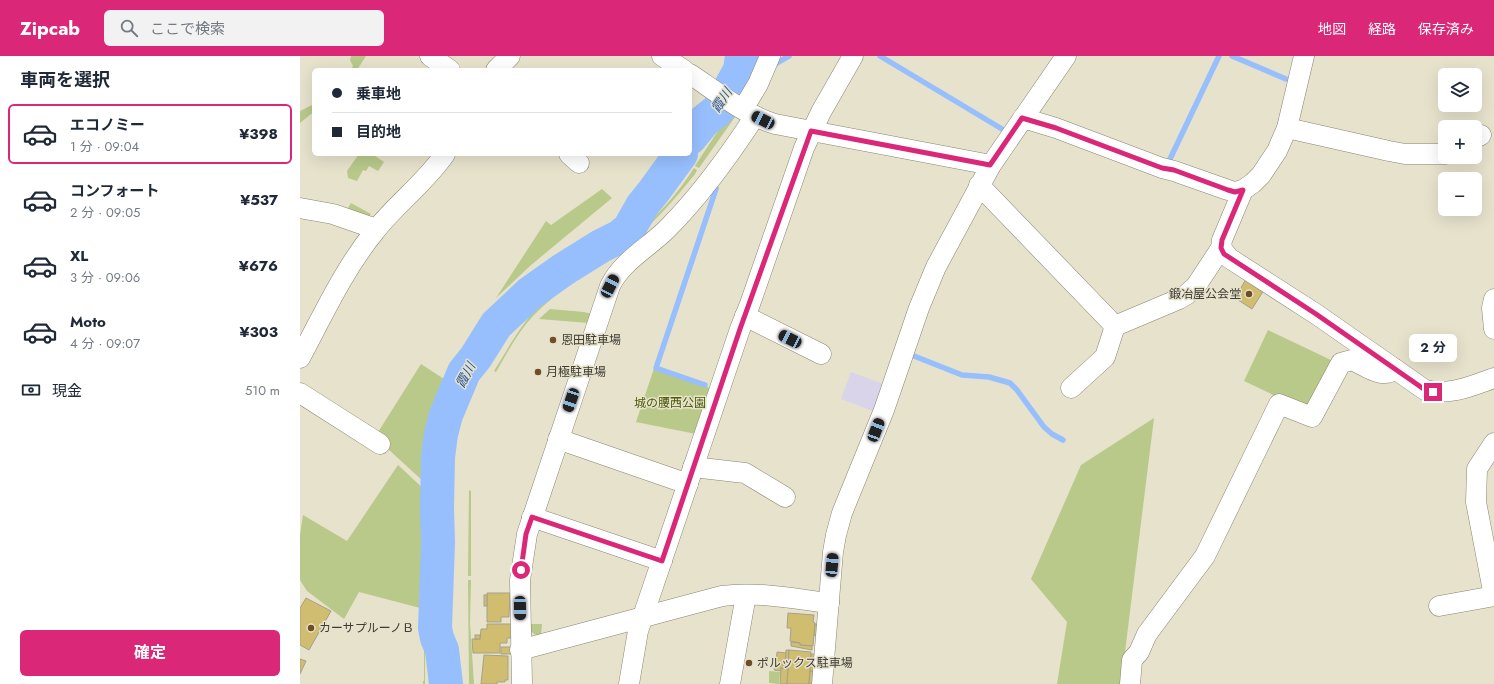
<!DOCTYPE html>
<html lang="ja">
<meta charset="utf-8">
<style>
body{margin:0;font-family:Jost,"Noto Sans JP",sans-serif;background:#f2f2f3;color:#1f2937;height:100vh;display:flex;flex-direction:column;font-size:15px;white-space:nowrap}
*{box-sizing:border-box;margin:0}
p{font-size:13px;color:#747a83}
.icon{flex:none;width:22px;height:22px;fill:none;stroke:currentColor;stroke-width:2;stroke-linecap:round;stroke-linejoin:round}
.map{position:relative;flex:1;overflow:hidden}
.drawer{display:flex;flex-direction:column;background:#fff;width:300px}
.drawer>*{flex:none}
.banner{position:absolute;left:12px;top:12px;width:380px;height:88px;border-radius:6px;box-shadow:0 4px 16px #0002;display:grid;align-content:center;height:88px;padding:0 20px;background:#fff}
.buttons{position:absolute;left:1138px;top:12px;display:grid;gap:8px}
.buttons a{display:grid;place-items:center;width:44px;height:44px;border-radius:6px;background:#fff;box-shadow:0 4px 16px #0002;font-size:20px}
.end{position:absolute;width:18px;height:18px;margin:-9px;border:5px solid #db2777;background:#fff;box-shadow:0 0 0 2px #fff}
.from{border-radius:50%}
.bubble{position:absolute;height:28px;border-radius:6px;background:#fff;box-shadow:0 4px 16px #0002;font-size:13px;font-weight:700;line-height:28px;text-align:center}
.car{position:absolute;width:12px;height:24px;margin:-12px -6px;border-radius:5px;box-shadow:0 0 3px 1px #0007;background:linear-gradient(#222 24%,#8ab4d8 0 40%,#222 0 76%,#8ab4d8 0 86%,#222 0)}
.banner b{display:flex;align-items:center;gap:14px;height:38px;font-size:15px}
.banner b+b{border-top:1px solid #e0e1e3}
.banner i{width:10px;height:10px;background:#1f2937}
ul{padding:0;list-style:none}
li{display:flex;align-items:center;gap:12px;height:60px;margin:0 8px 6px;padding:0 12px;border:2px solid transparent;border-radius:6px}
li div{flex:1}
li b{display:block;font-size:15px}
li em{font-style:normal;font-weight:700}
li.current{border-color:#db2777}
li>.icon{width:36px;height:36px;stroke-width:1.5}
h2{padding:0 20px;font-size:18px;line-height:48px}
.pay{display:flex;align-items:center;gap:10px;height:44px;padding:0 20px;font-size:15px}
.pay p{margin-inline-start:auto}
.cta{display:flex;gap:8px;margin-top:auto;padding:8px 20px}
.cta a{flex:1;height:46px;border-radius:6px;background:#db2777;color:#fff;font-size:16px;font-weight:700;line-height:46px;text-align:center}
header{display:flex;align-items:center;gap:24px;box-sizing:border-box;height:56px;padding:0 20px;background:#db2777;color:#fff}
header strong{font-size:19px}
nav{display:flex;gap:22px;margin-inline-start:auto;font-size:14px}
.search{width:280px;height:36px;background:#f2f2f3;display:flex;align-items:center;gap:10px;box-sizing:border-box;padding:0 14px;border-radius:6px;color:#747a83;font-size:15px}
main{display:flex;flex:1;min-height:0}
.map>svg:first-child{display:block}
</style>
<header>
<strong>Zipcab</strong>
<div class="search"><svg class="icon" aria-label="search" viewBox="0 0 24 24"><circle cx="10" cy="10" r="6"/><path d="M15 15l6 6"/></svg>ここで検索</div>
<nav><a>地図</a><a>経路</a><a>保存済み</a></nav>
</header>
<main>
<section class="drawer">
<h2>車両を選択</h2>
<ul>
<li class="current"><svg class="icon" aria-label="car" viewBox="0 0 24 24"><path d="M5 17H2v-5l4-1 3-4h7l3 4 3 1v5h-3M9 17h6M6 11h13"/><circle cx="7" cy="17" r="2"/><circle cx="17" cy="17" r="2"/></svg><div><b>エコノミー</b><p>1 分 · 09:04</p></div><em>¥398</em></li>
<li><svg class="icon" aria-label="car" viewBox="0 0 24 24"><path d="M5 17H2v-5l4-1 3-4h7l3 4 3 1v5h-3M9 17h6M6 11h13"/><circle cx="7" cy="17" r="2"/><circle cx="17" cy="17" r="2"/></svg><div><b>コンフォート</b><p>2 分 · 09:05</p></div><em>¥537</em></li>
<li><svg class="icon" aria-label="car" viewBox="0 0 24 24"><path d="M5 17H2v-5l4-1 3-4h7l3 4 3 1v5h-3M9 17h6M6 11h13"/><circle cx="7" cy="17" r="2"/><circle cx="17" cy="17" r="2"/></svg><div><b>XL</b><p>3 分 · 09:06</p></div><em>¥676</em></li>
<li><svg class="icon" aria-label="car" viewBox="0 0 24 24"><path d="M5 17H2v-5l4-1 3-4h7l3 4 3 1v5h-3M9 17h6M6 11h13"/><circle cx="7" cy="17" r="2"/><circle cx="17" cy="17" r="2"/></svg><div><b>Moto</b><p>4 分 · 09:07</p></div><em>¥303</em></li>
</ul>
<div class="pay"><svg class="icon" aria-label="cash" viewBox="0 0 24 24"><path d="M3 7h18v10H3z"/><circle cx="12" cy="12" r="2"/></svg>現金<p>510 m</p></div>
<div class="cta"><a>確定</a></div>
</section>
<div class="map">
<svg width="1194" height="628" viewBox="0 0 1194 628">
<rect width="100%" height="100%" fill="#e7e2cc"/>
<path fill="#d9d4ea" d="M551,316L583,328L573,355L541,343Z"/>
<g fill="#b8c98a">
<path d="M51,0H66L57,14H51L53,10L50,4Z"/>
<path d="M14,48V57L11,58L0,67V55Z"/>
<path d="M434,57L436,58L435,61L399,112L395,110L429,58Z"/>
<path d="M59,98H72L84,106L78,115L69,110L66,115L63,114L57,125L48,122L47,115Z"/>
<path d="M394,112L397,114L395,118C374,144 352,170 325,190C294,213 260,232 233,260C218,276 207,297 196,316L194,315C208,293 220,269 239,250C267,221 305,204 336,178C359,159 378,137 394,112Z"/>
<path d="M414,130L419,131L358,311L407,327L406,331L411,332L396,378L336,366L414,134Z"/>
<path d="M302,133L312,142L231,209L196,242L246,165L251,169Z"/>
<path d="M51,147L71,158L67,163L49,157L48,152Z"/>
<path d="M250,253L284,256L292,258L289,267L239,263Z"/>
<path d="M968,274L1033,305L1009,356L944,325Z"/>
<path d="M121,308L144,323C130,357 125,390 124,426L75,381Z"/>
<path d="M854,362L821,628H757L767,566L731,523L781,409Z"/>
<path d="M98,409L126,435L125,628H123V625H124V553L59,536L44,563L7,535L0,524V479L3,459L47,485Z"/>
<path d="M169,434L171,435V520H168Z"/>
<path d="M168,524H171L170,567L174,628H169Z"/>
<path d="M230,568H242L241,580L239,581L227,573Z"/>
<path d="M469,615L480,616L479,628L469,627Z"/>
</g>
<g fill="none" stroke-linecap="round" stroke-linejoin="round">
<g stroke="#97bffe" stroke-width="5.5">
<path d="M580,0L702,73"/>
<path d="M932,0L986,23"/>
<path d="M475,8L489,0"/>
<path d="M435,23L456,17"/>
<path d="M870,103L919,0"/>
<path d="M614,300L662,319L689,321L710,327L717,334L744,371L752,378L763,384"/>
<path d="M405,329L356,312L416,133L414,132"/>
</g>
<g stroke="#97bffe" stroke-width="34">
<path d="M390,82L404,65L418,54L440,14L442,0"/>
<path d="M146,628L142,594L137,582L135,572L138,486L137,452L138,401L141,378L146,359L164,316L176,301L196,269L230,237L264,213L301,190L319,181L329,173L342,150L354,135L381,98"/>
</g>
</g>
<g fill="#d0bd70" stroke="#a5a18c">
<path d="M946,223L964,234L952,253L935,242Z"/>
<path d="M187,537H210L209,561H201V566H187Z"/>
<rect x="184" y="539" width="3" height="11"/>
<path d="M6,542L31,555L9,594L0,589V552Z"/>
<path d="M488,557L514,559L513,566L515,567L513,590L500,589V587L490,585L491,572H487Z"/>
<path d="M187,568H213V582H207V587H200V597H173L172,583H180L181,573H187Z"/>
<path d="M515,568H518L517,580L514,579Z"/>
<rect x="175" y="579" width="5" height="4"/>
<path d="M491,586L500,587V589L512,590V594L491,590Z"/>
<rect x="201" y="591" width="13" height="7"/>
<path d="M486,594H489L488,613L481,612V615L474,614L475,607L485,609Z"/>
<path d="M489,594L511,596L509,628H487Z"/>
<path d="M477,596L486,597L485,609L476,608Z"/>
<path d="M511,598H516L514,616L510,615Z"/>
<path d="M184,599L208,600V624H205V626H197V628H181Z"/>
<path d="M0,603L6,605L0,618Z"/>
<path d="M481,612L488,613L487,628H480Z"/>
<path d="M510,615L514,616L513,628H509Z"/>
</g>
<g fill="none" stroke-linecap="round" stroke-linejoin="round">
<g stroke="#8a8572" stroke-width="21">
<g id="minor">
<path d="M130,0L150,14"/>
<path d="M362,0L384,14"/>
<path d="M196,14L210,0"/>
<path d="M390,18C417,36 445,59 475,68L691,109"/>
<path d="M443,53L458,28L470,0"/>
<path d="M723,62L756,72L862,112L874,115L928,134L935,136L943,134"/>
<path d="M987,72L1089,95L1105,98H1145"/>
<path d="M1175,82L1181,79"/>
<path d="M269,98L279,107"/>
<path d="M679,129L815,270"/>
<path d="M0,152L33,158L76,173"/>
<path d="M921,192L929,202L1016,258L1125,334C1150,340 1171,330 1194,322"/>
<path d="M1194,243L1192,252L1194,273"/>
<path d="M445,260L521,298"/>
<path d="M0,302C23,259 44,213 75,175C96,148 125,127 145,98"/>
<path d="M771,332L805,301L815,270L879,243L886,239L896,230L921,192L922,184L943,134L953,127L961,119L977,95L987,72L1004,0"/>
<path d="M0,337L80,388"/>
<path d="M258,383L388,428"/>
<path d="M1194,387L1177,413L1176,446L1194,540"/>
<path d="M393,411L445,417L485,441"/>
<path d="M232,461L362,505"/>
<path d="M1139,550L1194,540"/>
<path d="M220,594L422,540C457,535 494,543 529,547"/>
<path d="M222,628L220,524L227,478L310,230C322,205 348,192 367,173C401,139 429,100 455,60"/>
<path d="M329,628L338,575L440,273L450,248L504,92L521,56L553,0"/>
<path d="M430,628L446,539"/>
<path d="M522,628L533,496L536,479L542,457L584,354L619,252L636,211L691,109L766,0"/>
<path d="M830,628L832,604L839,596L847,578L905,500L979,348L1012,361L1041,307L1052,304C1066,310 1082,324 1095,313"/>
</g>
</g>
<use href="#minor" stroke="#fff" stroke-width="20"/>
</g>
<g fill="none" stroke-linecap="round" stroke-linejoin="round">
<path stroke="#db2777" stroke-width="5" d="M221,514L226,478L232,461L362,505L440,273L511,75L690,109L722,62L756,72L862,112L874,114L928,134L935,136L943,134L922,184L921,192L924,198L1016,258L1118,329L1125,334L1133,336"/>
</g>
<g fill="#704d27" stroke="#e7e2cc" stroke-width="1.5">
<circle cx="949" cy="238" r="4"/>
<circle cx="253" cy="284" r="4"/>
<circle cx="238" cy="316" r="4"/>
<circle cx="11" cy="572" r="4"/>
<circle cx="449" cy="607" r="4"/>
</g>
<g text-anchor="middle" stroke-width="3" stroke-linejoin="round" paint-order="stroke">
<g font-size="12" fill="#3e3c34" stroke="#e7e2cc" text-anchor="start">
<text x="941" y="242" text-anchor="end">鍛冶屋公会堂</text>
<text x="261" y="288">恩田駐車場</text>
<text x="246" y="320">月極駐車場</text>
<text x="19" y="576">カーサプルーノＢ</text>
<text x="457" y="611">ポルックス駐車場</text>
</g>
<g font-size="12" fill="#4c5b04" stroke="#e7e2cc">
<text x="370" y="351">城の腰西公園</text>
</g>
<g font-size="13" font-style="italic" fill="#24529c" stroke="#e7e2cc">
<text transform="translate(421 44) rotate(-56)" y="5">霞川</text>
<text transform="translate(165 319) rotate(-62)" y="5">霞川</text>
</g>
</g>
</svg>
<div class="buttons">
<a><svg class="icon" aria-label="layers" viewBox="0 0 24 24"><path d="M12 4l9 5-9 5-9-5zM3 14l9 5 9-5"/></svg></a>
<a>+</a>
<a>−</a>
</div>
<i class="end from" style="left:221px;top:514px"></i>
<i class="end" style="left:1133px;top:336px"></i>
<div class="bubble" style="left:1109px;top:278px;width:48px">2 分</div>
<i class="car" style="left:463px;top:64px;rotate:297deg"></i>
<i class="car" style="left:310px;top:230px;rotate:27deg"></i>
<i class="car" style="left:490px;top:283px;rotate:297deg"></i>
<i class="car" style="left:271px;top:344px;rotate:199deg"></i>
<i class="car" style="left:576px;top:374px;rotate:21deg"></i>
<i class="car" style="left:532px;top:509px;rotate:5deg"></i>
<i class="car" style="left:220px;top:552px;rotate:179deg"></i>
<div class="banner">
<b><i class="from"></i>乗車地</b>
<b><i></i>目的地</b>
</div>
</div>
</main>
